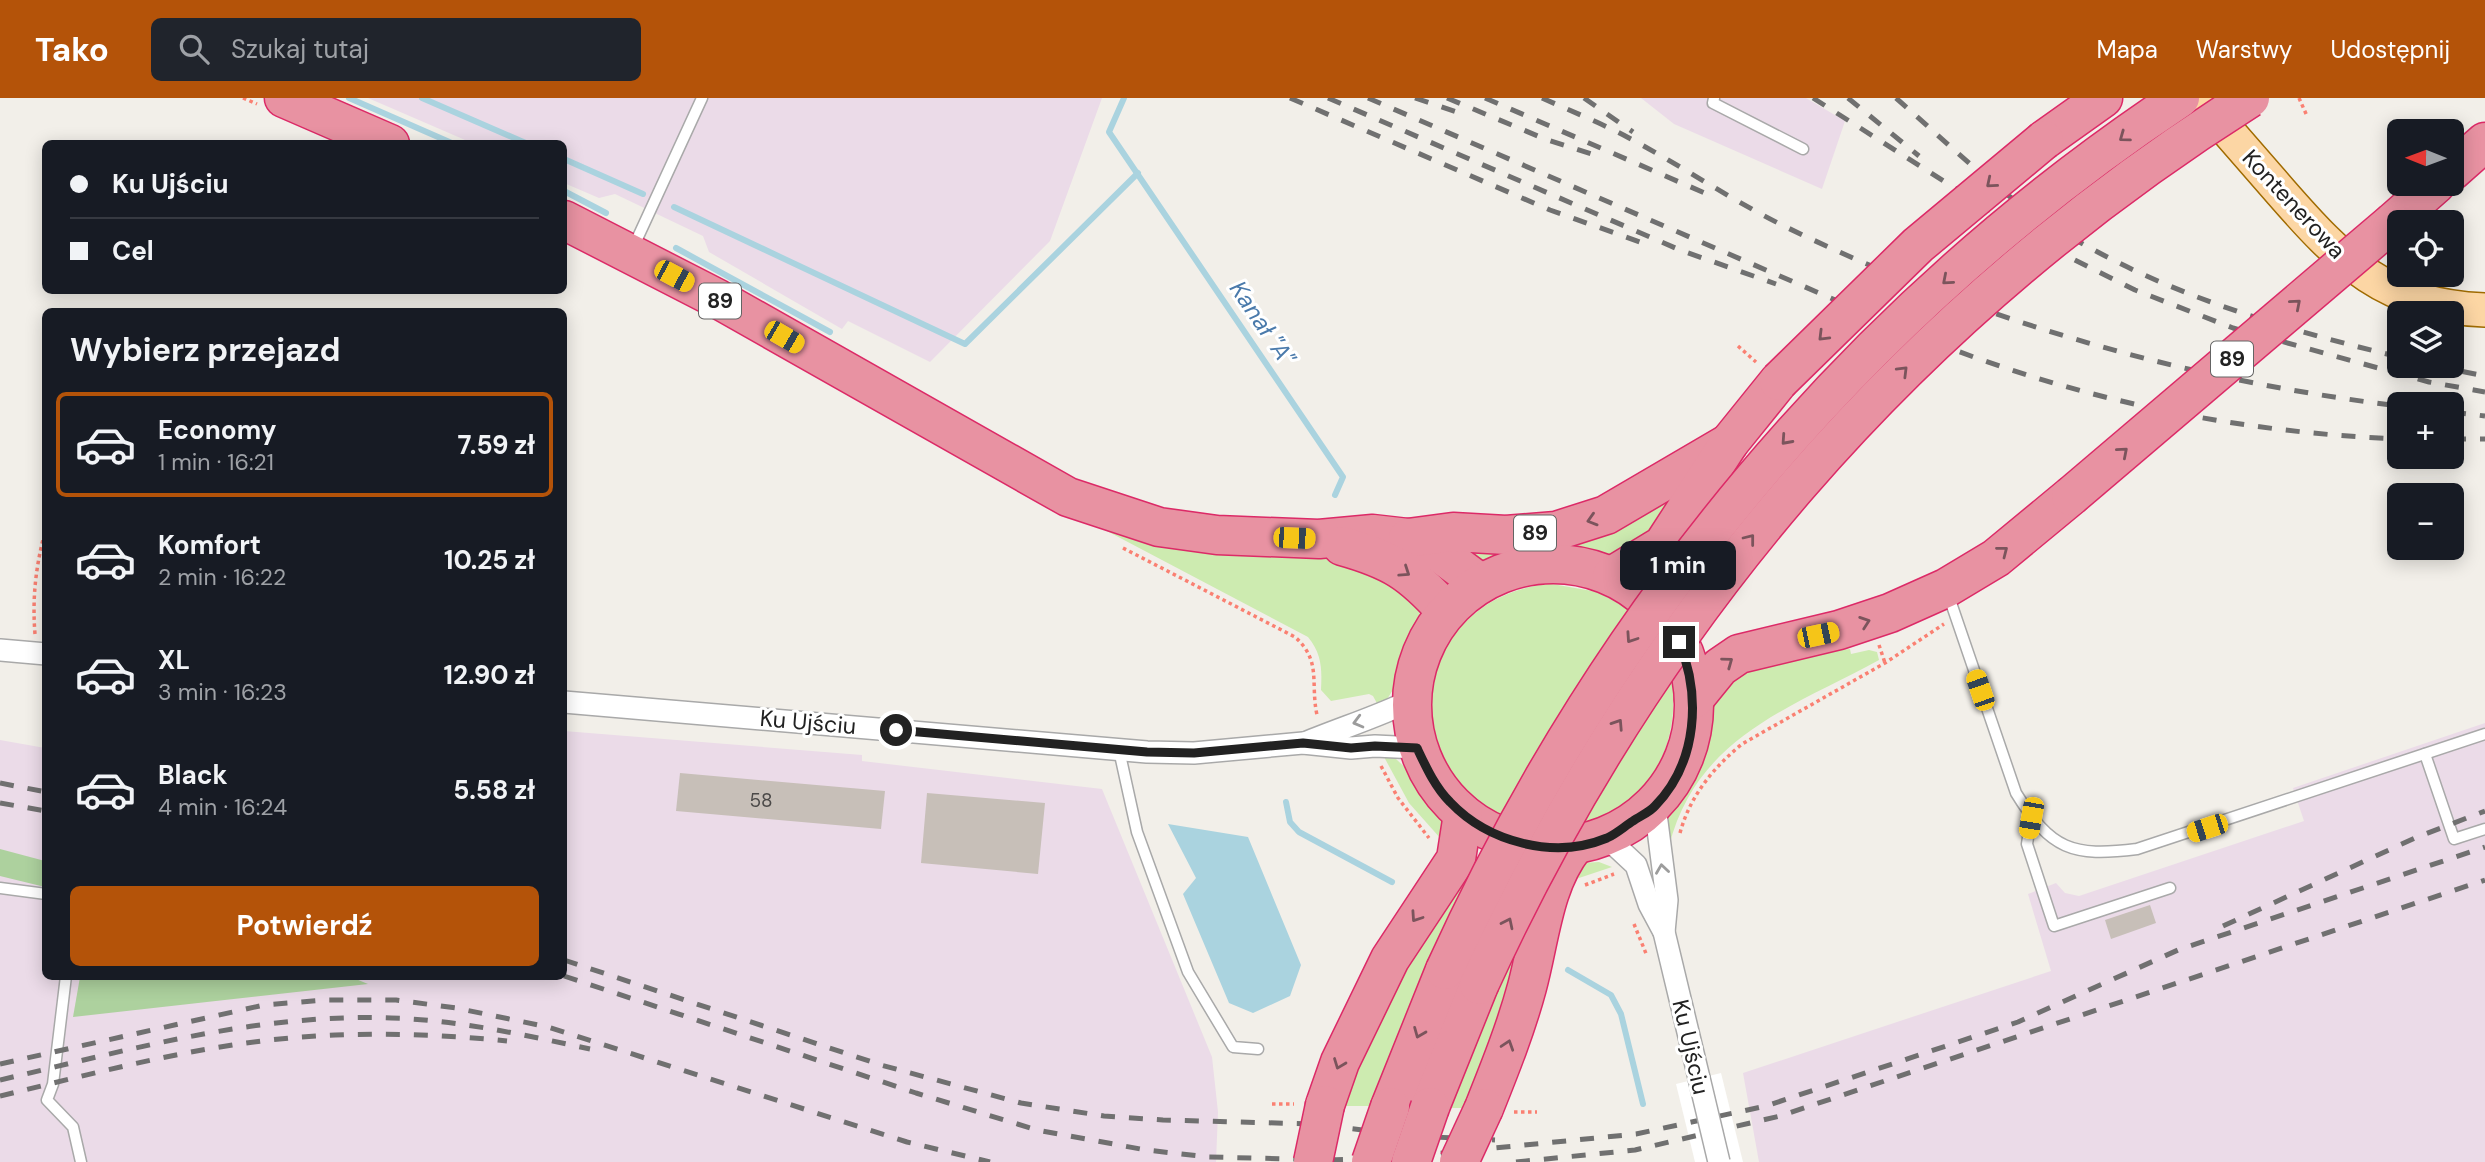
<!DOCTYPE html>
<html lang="pl">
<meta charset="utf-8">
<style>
body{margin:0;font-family:"DM Sans",sans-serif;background:#20242c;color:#f1f3f6;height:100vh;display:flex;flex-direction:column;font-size:26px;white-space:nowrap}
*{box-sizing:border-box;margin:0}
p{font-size:23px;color:#9ea1a6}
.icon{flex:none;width:38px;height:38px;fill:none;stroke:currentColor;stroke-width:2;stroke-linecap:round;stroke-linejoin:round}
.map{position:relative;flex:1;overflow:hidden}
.drawer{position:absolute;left:42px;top:210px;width:525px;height:672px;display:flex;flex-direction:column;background:#171b24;border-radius:10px;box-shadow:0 4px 18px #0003}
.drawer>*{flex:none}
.hud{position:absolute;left:42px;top:42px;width:525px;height:154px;border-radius:10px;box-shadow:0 4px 18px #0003;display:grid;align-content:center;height:154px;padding:0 28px;background:#171b24}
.needle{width:46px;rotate:271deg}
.buttons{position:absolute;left:2387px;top:21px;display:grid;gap:14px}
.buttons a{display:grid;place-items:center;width:77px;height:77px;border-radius:10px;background:#171b24;box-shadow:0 4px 18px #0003;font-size:35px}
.end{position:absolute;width:32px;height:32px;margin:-16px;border:9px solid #222;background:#fff;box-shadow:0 0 0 4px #fff}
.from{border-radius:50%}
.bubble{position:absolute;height:49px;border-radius:10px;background:#171b24;box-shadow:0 4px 18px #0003;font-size:23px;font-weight:700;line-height:49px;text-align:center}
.car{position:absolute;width:21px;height:42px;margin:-21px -10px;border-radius:9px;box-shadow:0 0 5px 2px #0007;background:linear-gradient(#f5c518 24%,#345 0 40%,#f5c518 0 76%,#345 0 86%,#f5c518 0)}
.hud b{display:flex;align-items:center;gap:24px;height:66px;font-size:26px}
.hud b+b{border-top:2px solid #363941}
.hud i{width:18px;height:18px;background:#f1f3f6}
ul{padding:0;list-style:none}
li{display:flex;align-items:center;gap:21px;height:105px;margin:0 14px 10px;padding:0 14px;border:4px solid transparent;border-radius:10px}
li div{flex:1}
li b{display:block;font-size:26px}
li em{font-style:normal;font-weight:700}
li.active{border-color:#b45309}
li>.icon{width:63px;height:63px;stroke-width:1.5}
h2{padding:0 28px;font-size:32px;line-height:84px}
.cta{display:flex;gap:14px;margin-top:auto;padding:14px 28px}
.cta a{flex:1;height:80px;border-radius:10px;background:#b45309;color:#fff;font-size:28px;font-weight:700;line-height:80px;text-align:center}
header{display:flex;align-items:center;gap:42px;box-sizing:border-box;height:98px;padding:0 35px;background:#b45309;color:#fff}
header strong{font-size:33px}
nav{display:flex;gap:38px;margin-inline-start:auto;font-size:24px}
.search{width:490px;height:63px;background:#20242c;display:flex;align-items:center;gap:18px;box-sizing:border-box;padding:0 24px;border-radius:10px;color:#9ea1a6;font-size:26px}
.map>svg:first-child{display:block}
</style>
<header>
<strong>Tako</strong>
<div class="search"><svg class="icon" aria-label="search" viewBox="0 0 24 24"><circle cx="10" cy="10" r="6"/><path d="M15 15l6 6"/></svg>Szukaj tutaj</div>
<nav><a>Mapa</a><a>Warstwy</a><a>Udostępnij</a></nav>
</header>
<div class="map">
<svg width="2485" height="1064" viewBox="0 0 2485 1064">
<rect width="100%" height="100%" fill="#f2efe9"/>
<g fill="#ebdbe8">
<path d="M368,0H1102L1050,143L930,264L848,223L842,231L709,154L703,138L615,96L599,100L564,85V46L472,45Z"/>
<path d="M1641,0H1806L1845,23L1822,91L1674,26Z"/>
<path d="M2485,625V1064H1759L1743,975L2051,873L2028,796L2056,785L2065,795L2079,798L2304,723L2293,690Z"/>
<path d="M564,633L862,657V663L1102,691L1212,959L1218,1014L1216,1064H0V642L45,650L46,878H564Z"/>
</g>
<g fill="#cdebb0">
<path d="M1693,376L1663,429L1608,459L1541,453L1481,465L1439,447Z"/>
<path d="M1069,413L1364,461L1420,512C1419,533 1397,598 1379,609L1373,598L1369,596L1331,603L1321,592C1322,571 1322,556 1308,539Z"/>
<path d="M1552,486L1598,494L1630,512L1501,720C1485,709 1467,699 1456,682C1395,598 1451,492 1552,486Z"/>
<path d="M1850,551L1851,556L1869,552L1877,554L1879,562C1789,611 1697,639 1669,748L1667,719L1695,672L1702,653L1710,608L1726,580L1788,558Z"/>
<path d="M1671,574C1683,644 1650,713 1576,728Z"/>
<path d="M1383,657L1396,661L1412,676L1445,724L1449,750L1409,705Z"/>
<path d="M1599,764L1612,769L1567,784L1583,765Z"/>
<path d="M1459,776L1472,778L1373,1008H1337L1353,961Z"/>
<path d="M1537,802L1471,1010H1447Z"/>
</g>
<g fill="#add19e">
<path d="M0,751L45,763V789L0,778Z"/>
<path d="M351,879L368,886L73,919L80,879Z"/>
</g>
<path fill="#aad3df" d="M1168,726L1248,739L1301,867L1290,898L1253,915L1229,905L1183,796L1196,780Z"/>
<path fill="#fff" d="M1721,975L1743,1064H1695L1676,986Z"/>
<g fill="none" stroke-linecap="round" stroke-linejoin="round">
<g stroke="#aad3df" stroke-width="6">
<path d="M349,0L454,46"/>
<path d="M422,0L528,46"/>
<path d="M1124,0L1109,34L1343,379L1335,397"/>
<path d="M564,61L643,96"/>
<path d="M564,93L606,115"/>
<path d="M674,109L965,246L1138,75"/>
<path d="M676,150L830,234"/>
<path d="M1286,704L1290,724L1299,734L1392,784"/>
<path d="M1568,872L1611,897L1621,916L1643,1006"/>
</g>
</g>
<g fill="#c7bfb8">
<path d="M680,675L885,693L881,731L676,713Z"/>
<path d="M927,695L1045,705L1038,776L921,765Z"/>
<path d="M2150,807L2156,825L2111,841L2105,822Z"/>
</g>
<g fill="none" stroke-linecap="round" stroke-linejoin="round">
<g stroke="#a9a9a9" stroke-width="13">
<g id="lane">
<path d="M1714,0L1713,5L1803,51"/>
<path d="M632,152L702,0"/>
<path d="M1948,496L2016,695C2051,752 2072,759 2137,751L2485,636"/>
<path d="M1119,652L1137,734L1188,874L1233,949L1258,951"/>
<path d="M2425,656L2454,741L2485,731"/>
<path d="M2031,720L2027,746L2054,828L2170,790"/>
<path d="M0,790L46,796"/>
<path d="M66,878L53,986L47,1002L73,1029L81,1064"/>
</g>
</g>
<g stroke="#a9a9a9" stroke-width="24">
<g id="street">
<path d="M0,552L46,556"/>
<path d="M564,604L1147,654L1194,655L1303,645L1351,650L1375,648L1417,650"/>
<path d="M1305,645C1341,630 1377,619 1412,602"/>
<path d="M1655,708L1667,802L1664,834"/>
<path d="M1607,740L1636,767L1649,806L1664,834L1699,980"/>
</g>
</g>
<g stroke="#a06b00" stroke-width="36">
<path id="primary" d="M2199,0C2226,31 2253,62 2280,93C2342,164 2385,208 2485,212"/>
</g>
<g stroke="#dc2a67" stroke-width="41">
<g id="highway">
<path d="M284,0L390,46"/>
<path d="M2044,42L2103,0"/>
<path d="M2452,73L2485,44"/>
<path d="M564,122L718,201L1068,399L1159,429L1217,437L1319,441L1373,436L1408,440L1441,456L1480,485"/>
<path d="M2393,124L2436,86"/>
<path d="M1408,440L1453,434L1506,437L1556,433L1606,417L1729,345"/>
<path d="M1342,448C1392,462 1411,474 1446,513"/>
<circle cx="1553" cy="607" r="141"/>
<path d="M1612,478L1663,447L1729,345L1779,283"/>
<path d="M1694,601L1720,569L1739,556L1839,532L1890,515L1946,490L1996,460L2071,398"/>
<path d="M1325,1007L1340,964L1390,861L1456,761L1463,716"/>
<path d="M1390,1009L1445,872"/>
<path d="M1430,1009L1479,887"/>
<path d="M1484,1010C1500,970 1516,930 1527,889C1540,841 1543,787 1574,748"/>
</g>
</g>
<g stroke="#fa8072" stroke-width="3.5" stroke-dasharray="3.5 3.5" stroke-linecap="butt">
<path d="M243,0L257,6"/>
<path d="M2299,0L2307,18"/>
<path d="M1738,248L1756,264"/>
<path d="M1123,450L1295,539C1322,563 1310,585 1317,617"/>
<path d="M35,536C32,499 36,466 46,430"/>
<path d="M1879,547L1885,565"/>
<path d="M1381,668L1398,700L1429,740"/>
<path d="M1680,735C1690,698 1713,670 1742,646L1885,565L1944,526"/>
<path d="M1585,787L1614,776"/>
<path d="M1634,826L1647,858"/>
<path d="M1272,1006H1294"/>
<path d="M1514,1014H1537"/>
</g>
<use href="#lane" stroke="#fff" stroke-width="10"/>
<use href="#street" stroke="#fff" stroke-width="21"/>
<use href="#primary" stroke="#fcd6a4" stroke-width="33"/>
<use href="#highway" stroke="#e892a2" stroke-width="38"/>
<g stroke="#707070" stroke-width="5" stroke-dasharray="14 14" stroke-linecap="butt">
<path d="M1290,0L1550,112L1640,144"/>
<path d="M1328,0L1680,152L1776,186"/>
<path d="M1368,0L1907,233C2064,299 2229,334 2399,341"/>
<path d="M1415,0L1460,15"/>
<path d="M1447,0L1545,41L1595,57"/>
<path d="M1485,0L1714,99"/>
<path d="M1542,0C1571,13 1601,25 1629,40C1682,68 1731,102 1786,129C1979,223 2186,282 2399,308"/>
<path d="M1584,0L1633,34"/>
<path d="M1813,0L2043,146L2135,192L2233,230L2429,284L2485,294"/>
<path d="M1848,0L1919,58"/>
<path d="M1896,0C1935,34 1972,70 2013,101C2127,185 2263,226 2399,259"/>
<path d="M2435,268L2485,278"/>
<path d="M2452,314L2485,318"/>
<path d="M2452,341H2485"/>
<path d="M0,685L46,694"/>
<path d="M0,705L46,713"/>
<path d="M2223,828L2415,740L2485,713"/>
<path d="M564,862L881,967L1021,1005L1104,1018L1163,1022L1313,1026L1413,1038L1495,1042"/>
<path d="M564,878L916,995L1037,1032L1146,1052L1209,1059L1338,1062"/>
<path d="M0,966L264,907L326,902H396L456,910L548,929L907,1044L990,1064"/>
<path d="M0,982C129,952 257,915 391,920C459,922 524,937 590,951"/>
<path d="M0,998C71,981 142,962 214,950C311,933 409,933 507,943"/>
<path d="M1329,1062L1393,1060L1636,1036L1766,1008L2018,924L2178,852L2485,749"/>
<path d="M1516,1064L1635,1052L1780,1018L2485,782"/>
</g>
<g stroke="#a9a9a9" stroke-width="24" stroke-linecap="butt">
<path id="street-bridge" d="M1699,980L1719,1064"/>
</g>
<g stroke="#dc2a67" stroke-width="41" stroke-linecap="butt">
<g id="highway-bridge">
<path d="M1779,283L1918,147L2044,42"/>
<path d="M2071,398L2393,124"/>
<path d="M1445,872C1605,519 1856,215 2180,0"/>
<path d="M1479,887C1648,517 1906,217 2250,0"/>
<path d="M1313,1064L1325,1007"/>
<path d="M1371,1064L1390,1009"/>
<path d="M1411,1064L1430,1009"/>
<path d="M1459,1064L1484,1010"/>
</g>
</g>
<use href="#street-bridge" stroke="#fff" stroke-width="21"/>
<use href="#highway-bridge" stroke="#e892a2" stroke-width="38"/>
</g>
<defs><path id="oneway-chevron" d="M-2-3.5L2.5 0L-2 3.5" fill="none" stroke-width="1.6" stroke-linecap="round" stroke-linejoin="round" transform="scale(1.75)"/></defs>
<g stroke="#7b545c">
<use href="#oneway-chevron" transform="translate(2124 39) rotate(144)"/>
<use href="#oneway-chevron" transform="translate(1991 85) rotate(140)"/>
<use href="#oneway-chevron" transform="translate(1947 182) rotate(139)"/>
<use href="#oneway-chevron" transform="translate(2296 206) rotate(-41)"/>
<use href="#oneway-chevron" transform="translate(1823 238) rotate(135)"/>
<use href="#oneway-chevron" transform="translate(1903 273) rotate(-45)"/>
<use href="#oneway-chevron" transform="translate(1786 342) rotate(132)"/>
<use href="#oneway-chevron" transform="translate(2123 354) rotate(-41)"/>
<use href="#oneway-chevron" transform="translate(1592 422) rotate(163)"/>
<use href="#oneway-chevron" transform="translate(1750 441) rotate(-52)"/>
<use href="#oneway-chevron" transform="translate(2003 453) rotate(-38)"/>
<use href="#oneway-chevron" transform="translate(1405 474) rotate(34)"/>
<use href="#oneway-chevron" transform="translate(1865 524) rotate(-19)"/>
<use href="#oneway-chevron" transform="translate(1631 540) rotate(124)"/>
<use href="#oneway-chevron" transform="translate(1728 564) rotate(-36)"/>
<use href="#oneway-chevron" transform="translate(1618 626) rotate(-57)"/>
<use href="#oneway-chevron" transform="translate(1416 819) rotate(124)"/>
<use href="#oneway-chevron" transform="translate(1508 825) rotate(-64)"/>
<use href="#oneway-chevron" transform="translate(1419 935) rotate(112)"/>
<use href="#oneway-chevron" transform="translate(1508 947) rotate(-72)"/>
<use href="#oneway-chevron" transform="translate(1339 966) rotate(111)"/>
</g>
<g stroke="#9c9c9c">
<use href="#oneway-chevron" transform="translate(1358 624) rotate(165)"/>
<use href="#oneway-chevron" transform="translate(1662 771) rotate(-98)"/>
</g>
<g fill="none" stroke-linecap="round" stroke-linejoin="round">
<path stroke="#222" stroke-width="9" d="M896,632L1147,654L1194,655L1303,645L1351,650L1375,648L1417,650C1426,669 1435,689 1450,704C1488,744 1554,762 1607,740C1616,736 1625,728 1633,723C1640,718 1650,714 1655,708C1698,664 1701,597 1679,544"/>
</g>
<g text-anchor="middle" stroke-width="6" stroke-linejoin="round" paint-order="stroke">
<g font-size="19" fill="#4b4948">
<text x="761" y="709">58</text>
</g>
<g fill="#fff" stroke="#646464" stroke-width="2">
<rect x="699" y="185.5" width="42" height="35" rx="5"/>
<rect x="2211" y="243.5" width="42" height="35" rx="5"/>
<rect x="1514" y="417.5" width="42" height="35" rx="5"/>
</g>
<g font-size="21" font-weight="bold" fill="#222">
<text x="720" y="210">89</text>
<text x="2232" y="268">89</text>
<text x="1535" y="442">89</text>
</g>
<g font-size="23" fill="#222" stroke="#fff">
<text transform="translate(2294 106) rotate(47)" y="8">Kontenerowa</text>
<text transform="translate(808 624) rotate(5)" y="8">Ku Ujściu</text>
<text transform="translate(1691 949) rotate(77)" y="8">Ku Ujściu</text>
</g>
<g font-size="24" font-style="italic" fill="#4a7aab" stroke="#fff">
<text transform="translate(1262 225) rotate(56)" y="8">Kanał "A"</text>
</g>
</g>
</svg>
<div class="buttons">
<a><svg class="needle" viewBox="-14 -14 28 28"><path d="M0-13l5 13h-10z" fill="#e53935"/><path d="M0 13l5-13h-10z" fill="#9ea1a6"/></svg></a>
<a><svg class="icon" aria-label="locate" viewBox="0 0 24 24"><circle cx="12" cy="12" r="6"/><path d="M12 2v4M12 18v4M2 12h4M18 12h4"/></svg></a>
<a><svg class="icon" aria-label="layers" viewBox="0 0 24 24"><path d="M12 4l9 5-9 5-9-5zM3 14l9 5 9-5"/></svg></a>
<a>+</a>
<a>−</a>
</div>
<i class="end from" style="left:896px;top:632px"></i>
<i class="end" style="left:1679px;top:544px"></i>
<div class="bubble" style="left:1620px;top:443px;width:116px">1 min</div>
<i class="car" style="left:674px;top:178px;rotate:118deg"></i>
<i class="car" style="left:784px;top:239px;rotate:120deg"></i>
<i class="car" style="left:1294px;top:440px;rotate:92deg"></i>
<i class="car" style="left:1818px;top:537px;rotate:78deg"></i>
<i class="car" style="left:1980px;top:592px;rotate:341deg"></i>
<i class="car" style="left:2031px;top:720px;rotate:190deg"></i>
<i class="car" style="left:2207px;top:730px;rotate:252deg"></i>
<div class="hud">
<b><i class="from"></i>Ku Ujściu</b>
<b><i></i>Cel</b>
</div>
<section class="drawer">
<h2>Wybierz przejazd</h2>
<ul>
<li class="active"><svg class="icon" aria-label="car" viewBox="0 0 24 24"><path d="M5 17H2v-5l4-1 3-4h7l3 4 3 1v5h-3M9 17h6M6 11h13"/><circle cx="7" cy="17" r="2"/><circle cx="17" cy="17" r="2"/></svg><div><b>Economy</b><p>1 min · 16:21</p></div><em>7.59 zł</em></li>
<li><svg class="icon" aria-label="car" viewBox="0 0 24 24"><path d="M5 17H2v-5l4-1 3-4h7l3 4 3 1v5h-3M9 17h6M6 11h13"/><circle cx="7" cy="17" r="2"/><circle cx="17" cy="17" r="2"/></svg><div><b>Komfort</b><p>2 min · 16:22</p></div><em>10.25 zł</em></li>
<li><svg class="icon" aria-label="car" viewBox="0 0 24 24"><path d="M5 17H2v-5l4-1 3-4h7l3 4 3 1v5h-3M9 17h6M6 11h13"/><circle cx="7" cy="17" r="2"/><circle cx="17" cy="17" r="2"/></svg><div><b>XL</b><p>3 min · 16:23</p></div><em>12.90 zł</em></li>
<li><svg class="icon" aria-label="car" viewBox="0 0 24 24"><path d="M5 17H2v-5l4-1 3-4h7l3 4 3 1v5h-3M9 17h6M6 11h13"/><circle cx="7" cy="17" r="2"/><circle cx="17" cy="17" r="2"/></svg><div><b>Black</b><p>4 min · 16:24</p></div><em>5.58 zł</em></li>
</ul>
<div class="cta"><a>Potwierdź</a></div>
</section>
</div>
